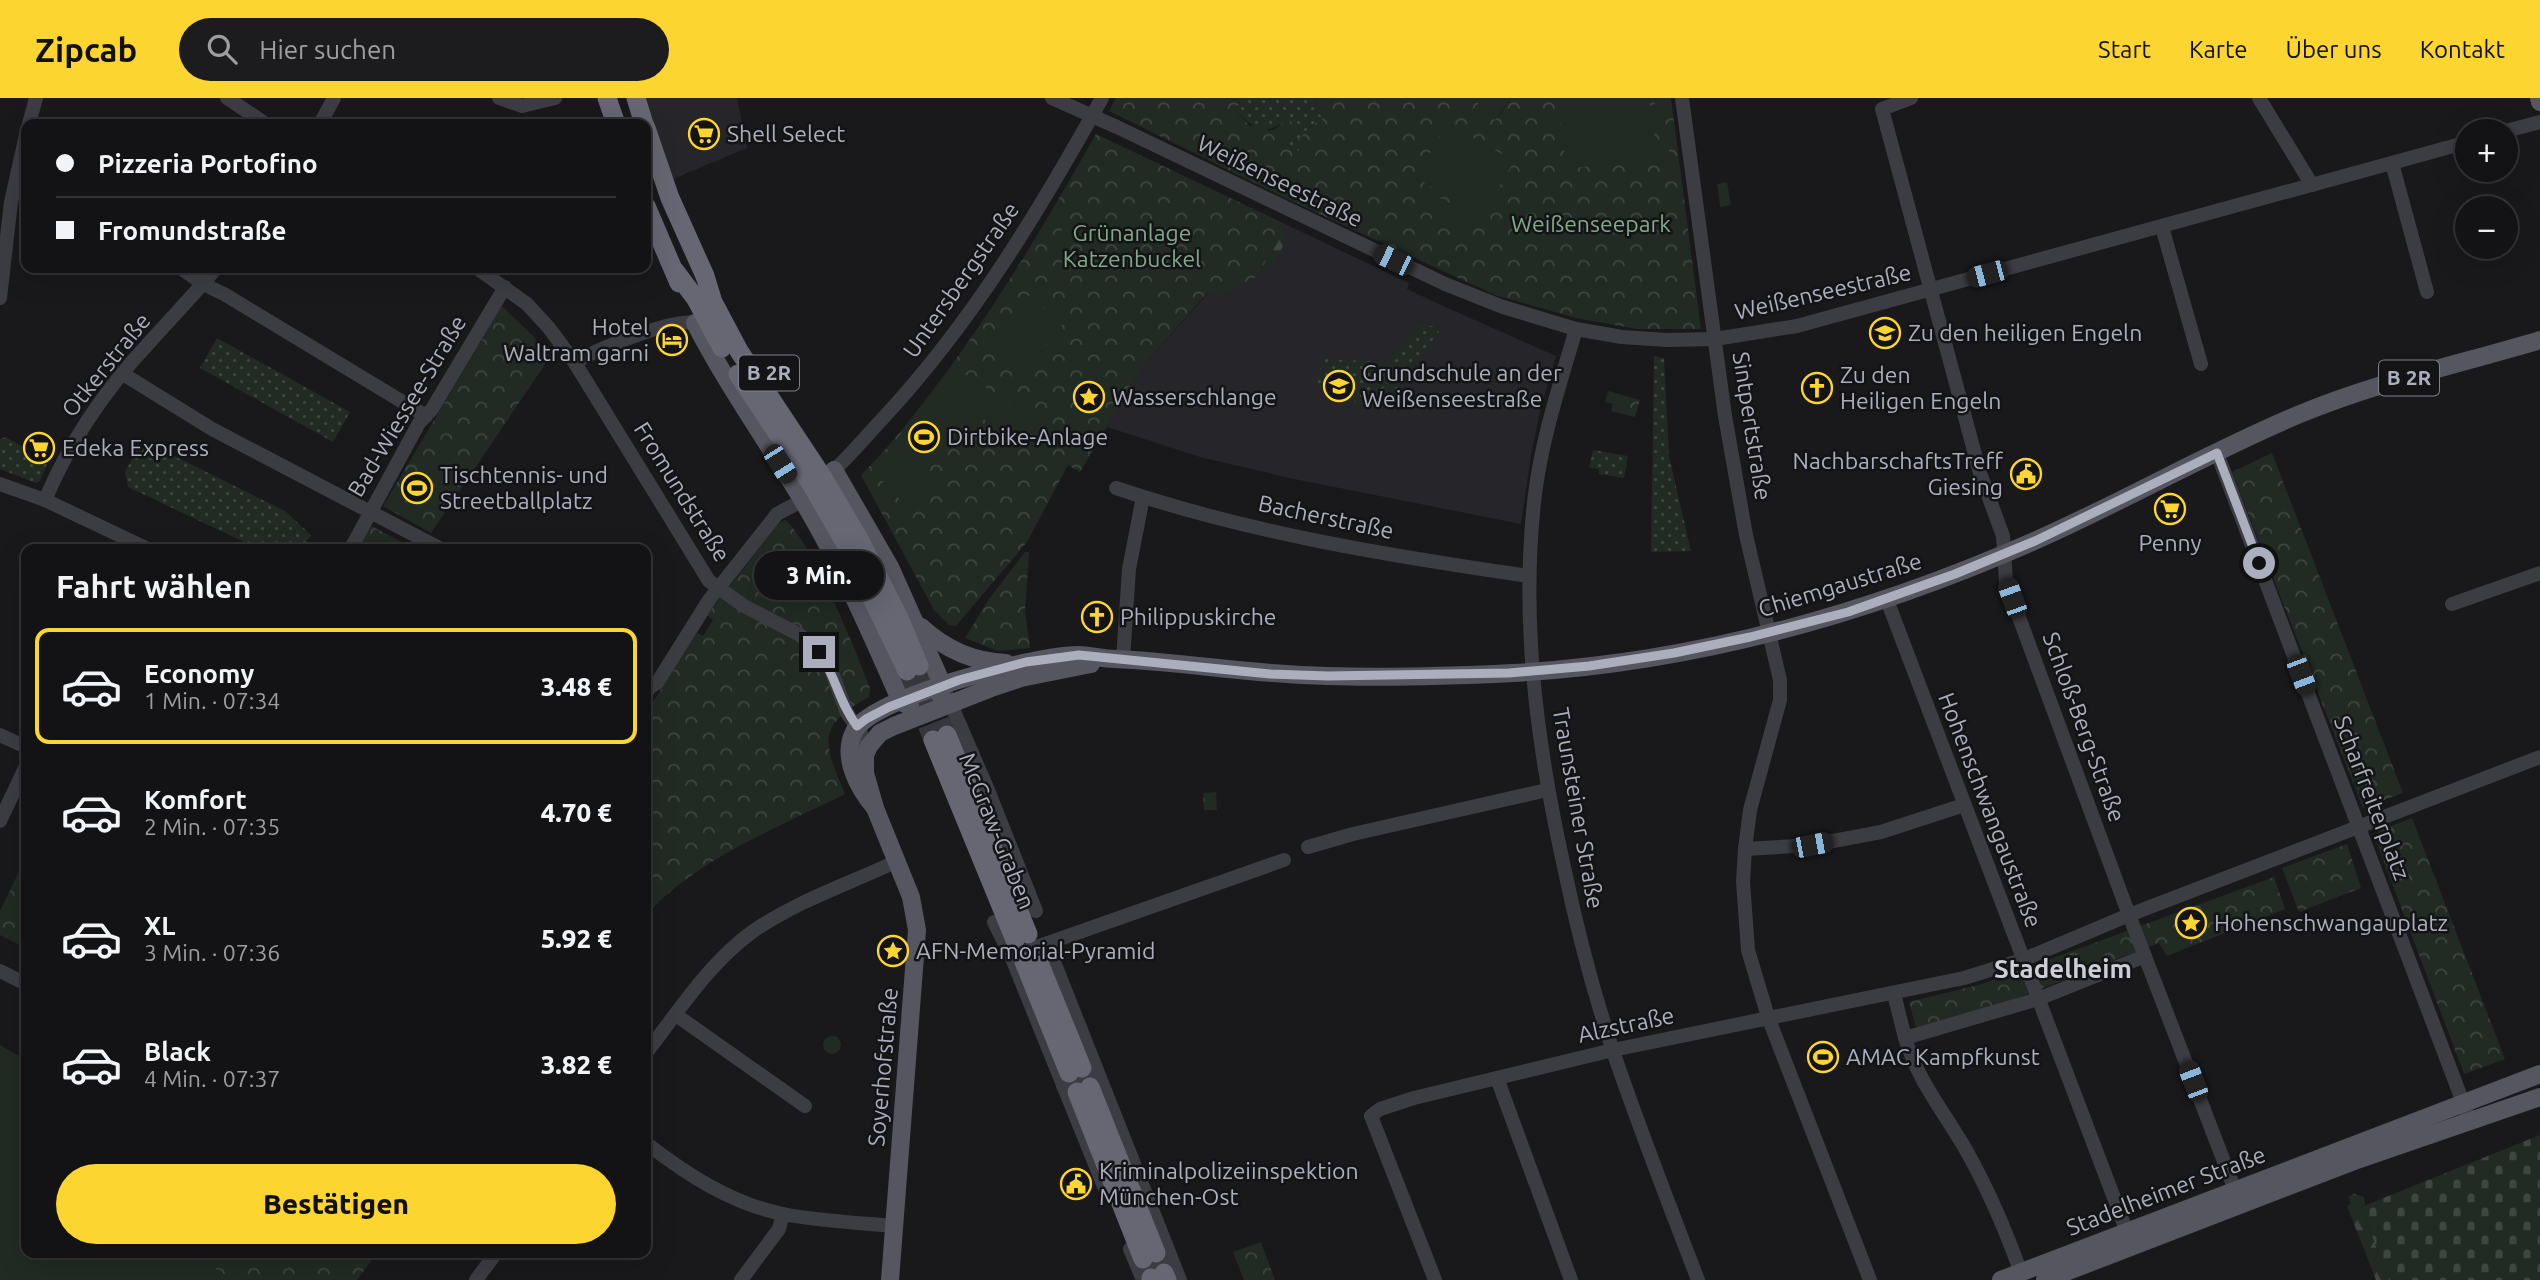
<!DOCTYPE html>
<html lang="de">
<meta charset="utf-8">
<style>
body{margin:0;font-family:Ubuntu,sans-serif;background:#1c1c1e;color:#f1f3f6;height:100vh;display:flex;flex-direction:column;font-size:26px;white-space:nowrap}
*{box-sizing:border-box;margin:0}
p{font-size:23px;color:#9d9ea0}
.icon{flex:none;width:38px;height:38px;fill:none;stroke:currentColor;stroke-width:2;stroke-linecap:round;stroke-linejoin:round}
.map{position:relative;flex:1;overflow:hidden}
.side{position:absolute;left:21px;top:446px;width:630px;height:714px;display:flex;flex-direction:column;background:#131315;border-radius:14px;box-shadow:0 7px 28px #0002,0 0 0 2px #323234}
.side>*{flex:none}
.hud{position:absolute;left:21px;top:21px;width:630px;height:154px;border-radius:14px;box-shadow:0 7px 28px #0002,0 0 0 2px #323234;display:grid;align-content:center;height:154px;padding:0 35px;background:#131315}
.controls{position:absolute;left:2455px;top:21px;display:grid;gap:14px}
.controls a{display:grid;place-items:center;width:63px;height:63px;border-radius:50%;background:#131315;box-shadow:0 7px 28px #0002,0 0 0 2px #323234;font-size:35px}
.end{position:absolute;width:32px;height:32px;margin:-16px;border:9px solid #abaebc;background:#111;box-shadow:0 0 0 4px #111}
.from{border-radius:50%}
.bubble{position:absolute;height:49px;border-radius:24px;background:#131315;box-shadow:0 7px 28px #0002,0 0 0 2px #323234;font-size:23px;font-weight:800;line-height:49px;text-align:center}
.car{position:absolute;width:21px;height:42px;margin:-21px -10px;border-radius:9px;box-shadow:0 0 5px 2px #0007;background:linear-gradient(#222 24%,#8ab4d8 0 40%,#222 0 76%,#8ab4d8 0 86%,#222 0)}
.hud b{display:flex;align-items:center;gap:24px;height:66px;font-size:26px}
.hud b+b{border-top:2px solid #323234}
.hud i{width:18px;height:18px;background:#f1f3f6}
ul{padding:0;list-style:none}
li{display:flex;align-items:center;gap:21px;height:116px;margin:0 14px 10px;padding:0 21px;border:4px solid transparent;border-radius:14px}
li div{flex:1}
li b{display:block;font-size:26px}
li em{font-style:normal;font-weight:800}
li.active{border-color:#fcd530}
li>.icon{width:63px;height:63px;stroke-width:1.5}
h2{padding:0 35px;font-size:32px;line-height:84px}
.cta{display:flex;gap:14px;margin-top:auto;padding:14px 35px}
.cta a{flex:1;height:80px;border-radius:42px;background:#fcd530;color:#111;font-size:28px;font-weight:800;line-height:80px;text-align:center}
header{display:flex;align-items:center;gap:42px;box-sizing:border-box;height:98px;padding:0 35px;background:#fcd530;color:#111}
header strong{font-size:33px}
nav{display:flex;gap:38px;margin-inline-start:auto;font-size:24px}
.search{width:490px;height:63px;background:#1c1c1e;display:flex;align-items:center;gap:18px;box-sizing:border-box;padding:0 24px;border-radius:38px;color:#9d9ea0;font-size:26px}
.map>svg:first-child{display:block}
</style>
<header>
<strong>Zipcab</strong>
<div class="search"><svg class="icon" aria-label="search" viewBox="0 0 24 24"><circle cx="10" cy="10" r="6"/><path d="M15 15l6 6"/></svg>Hier suchen</div>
<nav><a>Start</a><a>Karte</a><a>Über uns</a><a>Kontakt</a></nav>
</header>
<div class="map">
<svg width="2540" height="1182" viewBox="0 0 2540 1182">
<defs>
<pattern id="grass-dots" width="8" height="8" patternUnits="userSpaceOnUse" patternTransform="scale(1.75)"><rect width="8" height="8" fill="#212a23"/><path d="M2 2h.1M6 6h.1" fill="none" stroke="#3f4641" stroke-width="1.8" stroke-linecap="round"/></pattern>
<pattern id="forest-firs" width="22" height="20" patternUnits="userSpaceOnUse" patternTransform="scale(1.75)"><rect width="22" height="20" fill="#212a23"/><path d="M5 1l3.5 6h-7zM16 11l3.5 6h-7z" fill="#3f4641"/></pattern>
<pattern id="cemetery-stones" width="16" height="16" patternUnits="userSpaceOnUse" patternTransform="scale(1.75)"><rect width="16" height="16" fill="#212a23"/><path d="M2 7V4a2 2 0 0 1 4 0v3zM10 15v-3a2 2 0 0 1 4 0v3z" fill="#3f4641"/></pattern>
<pattern id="park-crowns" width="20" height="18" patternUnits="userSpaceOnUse" patternTransform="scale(1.75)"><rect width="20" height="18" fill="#212a23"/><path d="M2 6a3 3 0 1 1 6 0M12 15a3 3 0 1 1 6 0" fill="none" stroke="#3f4641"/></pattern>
</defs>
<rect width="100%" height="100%" fill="#19191c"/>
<g fill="#262529">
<path d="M644,0H737L747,50L673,81Z"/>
<path d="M1285,126L1409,185L1407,191L1430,202L1556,258L1541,309L1531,357L1521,426L1294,381L1200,359L1107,329L1144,267L1208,195L1221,200L1258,178Z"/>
</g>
<g fill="url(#grass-dots)">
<path d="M1242,0H1317L1314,9L1322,19V26L1311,27L1303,38L1300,53L1293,52L1287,45L1283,23C1265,41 1249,26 1235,12Z"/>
<path d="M1422,225L1441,231L1381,313L1314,289L1324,261L1385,264Z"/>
<path d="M217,240L350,314L333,344L200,270Z"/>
<path d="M1654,258L1664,260L1669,358L1691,453L1651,454Z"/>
<path d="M6,339L42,360L40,364L47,366L40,383L36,385L0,371V341Z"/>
<path d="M138,350L164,353L285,413L311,437L301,451H259L128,389L125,374Z"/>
<path d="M1593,352L1628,358L1624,380L1599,376V371L1589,370Z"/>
</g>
<g fill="url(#forest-firs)">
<path d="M1278,127L1287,139L1273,169L1258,164Z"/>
<path d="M2354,1096L2364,1099L2365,1107L2361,1109L2389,1182H2376L2347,1108L2351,1106L2348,1099Z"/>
</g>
<path fill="url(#cemetery-stones)" d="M2540,1037V1182H2389L2361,1109Z"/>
<g fill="url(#park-crowns)" fill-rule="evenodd">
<path d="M1116,0H1242L1235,12L1250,28L1264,27L1269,33L1277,30L1283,23H1291L1296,38L1287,46L1293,52L1299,53L1298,41C1307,36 1309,22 1322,25V19L1314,9L1317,0H1478V9L1498,19L1511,0H1671L1701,231H1637L1576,220L1495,197L1285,100L1109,13ZM1428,94L1469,135L1420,110Z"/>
<path d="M1096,36L1285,126L1258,178L1221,200L1207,195L1144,267L1080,374L1068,367L1027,444L956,528L949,527L934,512L861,377C888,351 910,322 933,292C995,211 1046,124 1096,36Z"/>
<path d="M502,208L532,237L550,259L431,435L383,408Z"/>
<path d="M1608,293L1640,302L1635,319L1611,313L1613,306L1605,304Z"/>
<path d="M2272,355L2403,695L2363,710L2232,374Z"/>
<path d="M785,422C811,442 857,555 870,590L869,599C815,628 824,646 845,696C779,729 696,761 646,817V615L697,535L703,538L713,522L707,517L779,425Z"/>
<path d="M368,426L414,451L356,452Z"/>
<path d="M1025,454H1029L1025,513L1030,550L998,553L965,540L989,501Z"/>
<path d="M1216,694L1217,712H1204L1203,695Z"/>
<path d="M2412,720L2505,961L2464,976L2375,740L2378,733Z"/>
<path d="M2347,746L2361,790L2299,814L2282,770Z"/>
<path d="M26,759V850L0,837V813Z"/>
<path d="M2274,779L2285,811L2167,858L2159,845L1999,907L1916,930L1909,904L1982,886Z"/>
<circle cx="832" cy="947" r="9"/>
<path d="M1261,1144L1275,1182H1244L1233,1154Z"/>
<path d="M193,1155H377L357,1182H231Z"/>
</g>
<g fill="#212a23">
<path d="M1478,0H1511L1495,22L1478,9Z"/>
<path d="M1557,0H1649L1657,59L1567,71Z"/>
<path d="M1654,0H1662L1673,82L1665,83Z"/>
<path d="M1447,25L1514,63L1483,118L1416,80Z"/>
<path d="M1727,84L1731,107L1720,109L1717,86Z"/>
<path d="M1428,94L1477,119L1469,135L1419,110Z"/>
<path d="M1065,127L1071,131L1045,170L1039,166Z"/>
<path d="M1246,168L1250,173L1218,194L1214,189Z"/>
<path d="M1027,197L1063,225L1023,277L987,249Z"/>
<path d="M952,268L1038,323L1026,341L968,314L919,379L932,395L911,413L871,371L889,352Z"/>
<path d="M0,947L26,962V1155H193L231,1182H0Z"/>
</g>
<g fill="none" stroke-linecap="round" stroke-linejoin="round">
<g stroke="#36373c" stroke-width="19" stroke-dasharray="19 10" stroke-linecap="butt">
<path d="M919,568L947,637"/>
<path d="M907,573L933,642"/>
</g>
<g stroke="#3c3c43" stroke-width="14">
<path d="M227,0L266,26"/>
<path d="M499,0L522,8L555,0"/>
<path d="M1052,0L1117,29L1445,186L1503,209L1576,231L1622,239L1667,242L1715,241L1797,228L2468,44"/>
<path d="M1682,0L1725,318L1746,437L1780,582V602L1750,712L1745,751L1743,784L1748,852L1768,919L1870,1182"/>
<path d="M1911,0L1882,11L1980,375L2003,438L2006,484L2129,817L2235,1092"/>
<path d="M2259,0L2312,87"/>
<path d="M29,26L36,0"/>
<path d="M320,26L334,0"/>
<path d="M2506,33L2540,24"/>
<path d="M2392,65L2427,194"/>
<path d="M2162,129L2201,266"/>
<path d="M181,170L203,186L224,196L426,318"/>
<path d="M477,170L527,206L549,230L575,265L709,483L744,508L800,537L819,554L830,569L847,615L861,635L860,657L863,663"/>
<path d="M0,200L11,104L26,37"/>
<path d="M1576,231C1560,286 1542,340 1535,396C1520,521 1537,647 1564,769C1577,831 1593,893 1613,953C1639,1030 1669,1106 1698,1182"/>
<path d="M575,265C594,252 673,220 695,225"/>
<path d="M123,276L212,331L443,452"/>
<path d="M2217,355L2467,1015"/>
<path d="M834,372C852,356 868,336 885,318C973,223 1039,113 1102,0"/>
<path d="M0,386L45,402L150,452"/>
<path d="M1116,390C1249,435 1390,458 1529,478"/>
<path d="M45,402C69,345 105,292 148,246C171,220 194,197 216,170"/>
<path d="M350,452L419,325L432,311L505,189"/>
<path d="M1887,502L2127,1134"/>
<path d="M2452,506L2540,475"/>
<path d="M1123,561L1129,471L1143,399"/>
<path d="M646,595L650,589L657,585L709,502L770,425L777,416L803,402"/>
<path d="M947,597L988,692L1036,813"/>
<path d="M0,637L26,649"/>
<path d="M0,723L26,668"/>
<path d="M1308,749L1353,736L1547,692"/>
<path d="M1745,751L1812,747L1881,734L1964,707"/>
<path d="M994,824L1011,858L1105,1091"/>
<path d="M1047,846L1180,1182"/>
<path d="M1011,858L1284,762"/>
<path d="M0,873L26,886"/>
<path d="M1894,896L1905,940L2038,901L2145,858"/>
<path d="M676,917L805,1008"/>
<path d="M1905,940C1919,985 1943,1012 1966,1052C1988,1091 2006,1133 2021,1175"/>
<path d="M646,955C678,914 709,865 752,834C796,803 849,786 897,763"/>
<path d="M1497,980L1571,1182"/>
<path d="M1063,988L1096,975"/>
<path d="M646,1045C686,1076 732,1106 783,1116C819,1123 858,1125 894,1128"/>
<path d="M1130,1151L1143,1182"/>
<path d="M1140,1174L1171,1161"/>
<path d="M476,1182L496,1155"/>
<path d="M741,1182L779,1131L783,1116"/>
<path d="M1435,1182L1371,1018L1380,1011L1414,1000L1613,952L1964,880L2022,862L2129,817L2540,659"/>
</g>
<g stroke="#565660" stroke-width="18">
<path d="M2539,0L2540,4"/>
<path d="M695,225C727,287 767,343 803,403C841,467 871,535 901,604L910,608"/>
<path d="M834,372L890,469L943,588L940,597"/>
<path d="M921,529C945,551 973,564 1006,565"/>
<path d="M875,710C859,691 841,660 854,634C871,599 1037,557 1078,557C1090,557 1102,561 1115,561C1186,564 1256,577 1327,578C1389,580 1452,578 1513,575C1693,565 1868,516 2032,444C2123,404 2209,354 2300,316C2377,284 2460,266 2540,242"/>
<path d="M890,1182L917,832L911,799L875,710L865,675V657L869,648L880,635L894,628L991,590L1021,580L1091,566"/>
<path d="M2001,1182L2540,976"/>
<path d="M2045,1182L2354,1063L2540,999"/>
</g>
<g stroke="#666772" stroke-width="19">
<path d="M607,0L616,26"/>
<path d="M636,0L644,26"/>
<path d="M646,30L670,100L705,178L713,204L739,253L822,378L859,441L899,520L919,568"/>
<path d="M646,108L679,185"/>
<path d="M675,173L696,201L722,250"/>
<path d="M738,276L810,384L847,448L907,573"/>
<path d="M947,637L1028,836"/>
<path d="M933,642L1015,842"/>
<path d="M1024,864L1069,975"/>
<path d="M1040,867L1082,970"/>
<path d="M1090,989L1156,1155"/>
<path d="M1077,994L1143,1161"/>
<path d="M1164,1175L1167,1182"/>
<path d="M1151,1180L1152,1182"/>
</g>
</g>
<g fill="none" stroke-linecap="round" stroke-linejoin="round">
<path stroke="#abaebc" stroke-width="9" d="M819,554C836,578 839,605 857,628L866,621L889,609L959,582L1026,564L1064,559L1079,557L1270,576L1328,578L1509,575L1589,568L1674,555L1750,539L1848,514L1955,476L2035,443L2217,355L2259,465"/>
</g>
<defs>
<g id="supermarket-ring" transform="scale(1.575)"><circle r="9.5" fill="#141417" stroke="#fcd530" stroke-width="1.5"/><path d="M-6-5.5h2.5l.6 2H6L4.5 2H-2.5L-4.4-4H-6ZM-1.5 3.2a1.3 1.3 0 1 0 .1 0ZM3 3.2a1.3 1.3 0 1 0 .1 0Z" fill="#fcd530"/></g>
<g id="school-ring" transform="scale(1.575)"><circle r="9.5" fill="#141417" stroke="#fcd530" stroke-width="1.5"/><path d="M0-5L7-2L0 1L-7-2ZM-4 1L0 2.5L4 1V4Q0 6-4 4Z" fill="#fcd530"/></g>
<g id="hotel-ring" transform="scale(1.575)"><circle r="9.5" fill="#141417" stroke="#fcd530" stroke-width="1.5"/><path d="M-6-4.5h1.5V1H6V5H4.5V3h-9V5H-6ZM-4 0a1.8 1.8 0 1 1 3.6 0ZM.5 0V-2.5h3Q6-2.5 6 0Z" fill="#fcd530"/></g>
<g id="church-ring" transform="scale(1.575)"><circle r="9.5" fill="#141417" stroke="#fcd530" stroke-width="1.5"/><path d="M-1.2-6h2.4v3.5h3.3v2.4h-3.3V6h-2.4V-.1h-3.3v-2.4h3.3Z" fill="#fcd530"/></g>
<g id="sight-ring" transform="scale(1.575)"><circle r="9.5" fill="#141417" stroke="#fcd530" stroke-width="1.5"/><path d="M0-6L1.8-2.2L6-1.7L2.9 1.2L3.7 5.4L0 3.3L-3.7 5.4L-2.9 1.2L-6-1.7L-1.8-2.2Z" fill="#fcd530"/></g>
<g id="stadium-ring" transform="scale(1.575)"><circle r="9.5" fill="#141417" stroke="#fcd530" stroke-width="1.5"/><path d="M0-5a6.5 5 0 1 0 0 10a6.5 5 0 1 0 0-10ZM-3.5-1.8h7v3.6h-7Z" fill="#fcd530"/></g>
<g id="civic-ring" transform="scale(1.575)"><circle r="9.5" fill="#141417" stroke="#fcd530" stroke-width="1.5"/><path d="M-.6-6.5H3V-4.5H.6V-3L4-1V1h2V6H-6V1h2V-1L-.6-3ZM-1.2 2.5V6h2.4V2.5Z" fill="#fcd530"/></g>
</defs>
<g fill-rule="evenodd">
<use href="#supermarket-ring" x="704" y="36"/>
<use href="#school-ring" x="1885" y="235"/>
<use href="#hotel-ring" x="672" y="242"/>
<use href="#school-ring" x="1339" y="288"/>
<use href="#church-ring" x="1817" y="290"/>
<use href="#sight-ring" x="1089" y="299"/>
<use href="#stadium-ring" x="924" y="339"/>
<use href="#supermarket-ring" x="39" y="350"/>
<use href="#civic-ring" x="2026" y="376"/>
<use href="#stadium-ring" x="417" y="390"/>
<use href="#supermarket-ring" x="2170" y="411"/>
<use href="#church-ring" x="1097" y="519"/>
<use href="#sight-ring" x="2191" y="825"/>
<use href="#sight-ring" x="893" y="853"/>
<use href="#stadium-ring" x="1823" y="959"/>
<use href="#civic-ring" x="1076" y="1086"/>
</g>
<g text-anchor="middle" stroke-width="5" stroke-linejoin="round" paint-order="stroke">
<g fill="#141417" stroke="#7e808a" stroke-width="2">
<rect x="739" y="257.5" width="60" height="35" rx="5"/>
<rect x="2379" y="262.5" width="60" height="35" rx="5"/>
</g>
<g font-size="21" font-weight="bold" fill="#abaebc">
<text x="769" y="282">B 2R</text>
<text x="2409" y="287">B 2R</text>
</g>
<g font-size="23" fill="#abaebc" stroke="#141417" text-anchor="start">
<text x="727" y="44">Shell Select</text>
<text x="649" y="237" text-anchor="end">Hotel<tspan x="649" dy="26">Waltram garni</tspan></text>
<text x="1908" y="243">Zu den heiligen Engeln</text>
<text x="1362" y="283">Grundschule an der<tspan x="1362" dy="26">Weißenseestraße</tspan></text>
<text x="1840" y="285">Zu den<tspan x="1840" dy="26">Heiligen Engeln</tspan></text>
<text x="1112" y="307">Wasserschlange</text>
<text x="947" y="347">Dirtbike-Anlage</text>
<text x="62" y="358">Edeka Express</text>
<text x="2003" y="371" text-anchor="end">NachbarschaftsTreff<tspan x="2003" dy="26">Giesing</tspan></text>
<text x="440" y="385">Tischtennis- und<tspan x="440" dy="26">Streetballplatz</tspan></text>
<text x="2170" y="453" text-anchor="middle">Penny</text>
<text x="1120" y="527">Philippuskirche</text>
<text x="2214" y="833">Hohenschwangauplatz</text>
<text x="916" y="861">AFN-Memorial-Pyramid</text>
<text x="1846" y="967">AMAC Kampfkunst</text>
<text x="1099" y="1081">Kriminalpolizeiinspektion<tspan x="1099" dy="26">München-Ost</tspan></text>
</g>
<g font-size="23" fill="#abaebc" stroke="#141417">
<text transform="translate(1280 83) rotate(26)" y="8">Weißenseestraße</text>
<text transform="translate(961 182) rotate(-55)" y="8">Untersbergstraße</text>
<text transform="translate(1823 194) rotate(-13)" y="8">Weißenseestraße</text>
<text transform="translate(106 267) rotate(-51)" y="8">Otkerstraße</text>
<text transform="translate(407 308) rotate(-59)" y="8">Bad-Wiessee-Straße</text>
<text transform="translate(1752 328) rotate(81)" y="8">Sintpertstraße</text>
<text transform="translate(682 394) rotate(58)" y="8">Fromundstraße</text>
<text transform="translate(1326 419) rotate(12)" y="8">Bacherstraße</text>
<text transform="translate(1840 487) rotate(-17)" y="8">Chiemgaustraße</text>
<text transform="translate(2084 629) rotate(70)" y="8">Schloß-Berg-Straße</text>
<text transform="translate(2372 700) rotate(69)" y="8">Scharfreiterplatz</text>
<text transform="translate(1578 710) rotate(80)" y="8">Traunsteiner Straße</text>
<text transform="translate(1990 712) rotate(69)" y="8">Hohenschwangaustraße</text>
<text transform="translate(997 733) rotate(68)" y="8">McGraw-Graben</text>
<text transform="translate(1626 927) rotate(-12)" y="8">Alzstraße</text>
<text transform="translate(883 969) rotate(-85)" y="8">Soyerhofstraße</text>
<text transform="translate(2166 1093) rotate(-21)" y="8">Stadelheimer Straße</text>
</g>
<g font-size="23" fill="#81a889" stroke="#141417">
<text x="1591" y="134">Weißenseepark</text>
<text x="1132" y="143">Grünanlage<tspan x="1132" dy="26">Katzenbuckel</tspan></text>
</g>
<g font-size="26" font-weight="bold" fill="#ccced8" stroke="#141417">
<text x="2063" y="880">Stadelheim</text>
</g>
</g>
</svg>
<div class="controls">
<a>+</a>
<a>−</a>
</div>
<i class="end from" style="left:2259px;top:465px"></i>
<i class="end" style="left:819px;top:554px"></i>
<div class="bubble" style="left:754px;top:453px;width:130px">3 Min.</div>
<i class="car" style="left:1393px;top:162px;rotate:296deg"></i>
<i class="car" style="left:1987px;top:176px;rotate:255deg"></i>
<i class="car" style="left:780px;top:366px;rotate:148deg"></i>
<i class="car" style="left:2012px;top:500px;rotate:340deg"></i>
<i class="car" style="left:2301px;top:577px;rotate:159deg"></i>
<i class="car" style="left:1812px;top:747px;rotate:79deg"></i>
<i class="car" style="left:2193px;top:983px;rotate:339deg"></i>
<div class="hud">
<b><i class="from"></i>Pizzeria Portofino</b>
<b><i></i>Fromundstraße</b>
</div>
<section class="side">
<h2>Fahrt wählen</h2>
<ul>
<li class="active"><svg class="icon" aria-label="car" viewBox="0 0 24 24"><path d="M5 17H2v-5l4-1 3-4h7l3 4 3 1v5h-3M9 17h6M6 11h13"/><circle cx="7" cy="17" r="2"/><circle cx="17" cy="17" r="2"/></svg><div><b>Economy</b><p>1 Min. · 07:34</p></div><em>3.48 €</em></li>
<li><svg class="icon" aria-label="car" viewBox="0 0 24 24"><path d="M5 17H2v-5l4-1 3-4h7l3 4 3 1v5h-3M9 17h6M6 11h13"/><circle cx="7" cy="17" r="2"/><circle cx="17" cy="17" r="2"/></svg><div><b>Komfort</b><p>2 Min. · 07:35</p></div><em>4.70 €</em></li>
<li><svg class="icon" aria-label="car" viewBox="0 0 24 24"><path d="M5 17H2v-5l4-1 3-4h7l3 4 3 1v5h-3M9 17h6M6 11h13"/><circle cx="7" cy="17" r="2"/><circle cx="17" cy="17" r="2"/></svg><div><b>XL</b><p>3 Min. · 07:36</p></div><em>5.92 €</em></li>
<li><svg class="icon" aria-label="car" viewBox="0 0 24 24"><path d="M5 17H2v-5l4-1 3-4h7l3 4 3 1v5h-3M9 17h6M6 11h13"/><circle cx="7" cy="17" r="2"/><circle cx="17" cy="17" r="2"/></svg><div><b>Black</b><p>4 Min. · 07:37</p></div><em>3.82 €</em></li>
</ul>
<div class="cta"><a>Bestätigen</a></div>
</section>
</div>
